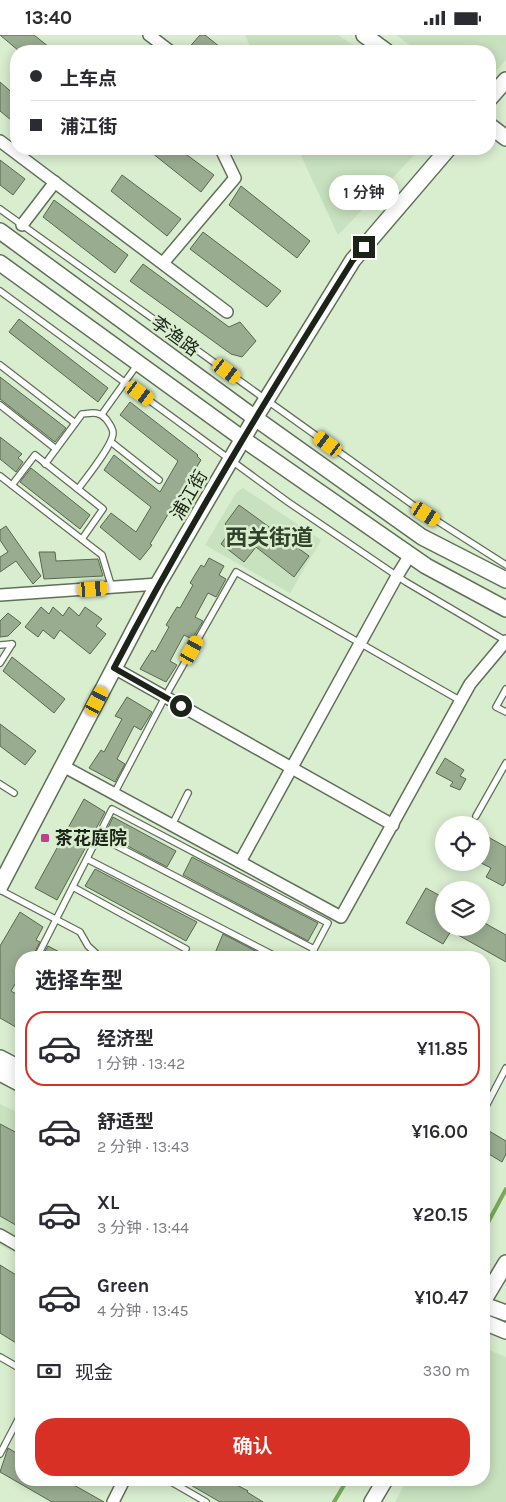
<!DOCTYPE html>
<html lang="zh">
<meta charset="utf-8">
<style>
body{margin:0;font-family:Karla,"Noto Sans SC",sans-serif;background:#f2f2f3;color:#2b2b33;height:100vh;display:flex;flex-direction:column;font-size:19px;white-space:nowrap}
*{box-sizing:border-box;margin:0}
p{font-size:16px;color:#7c7c81}
.icon{flex:none;width:28px;height:28px;fill:none;stroke:currentColor;stroke-width:2;stroke-linecap:round;stroke-linejoin:round}
.map{position:relative;flex:1;overflow:hidden}
.sheet{position:absolute;left:15px;top:916px;width:475px;height:535px;display:flex;flex-direction:column;background:#fff;border-radius:20px;box-shadow:0 2px 12px #0003}
.sheet>*{flex:none}
.guide{position:absolute;left:10px;top:10px;width:486px;height:110px;border-radius:20px;box-shadow:0 2px 12px #0003;display:grid;align-content:center;height:110px;padding:0 20px;background:#fff}
.tools{position:absolute;left:435px;top:781px;display:grid;gap:10px}
.tools a{display:grid;place-items:center;width:55px;height:55px;border-radius:50%;background:#fff;box-shadow:0 2px 12px #0003;font-size:25px}
.end{position:absolute;width:22px;height:22px;margin:-11px;border:6px solid #1c2419;background:#fff;box-shadow:0 0 0 2px #fff}
.from{border-radius:50%}
.bubble{position:absolute;height:35px;border-radius:18px;background:#fff;box-shadow:0 2px 12px #0003;font-size:16px;font-weight:600;line-height:35px;text-align:center}
.car{position:absolute;width:15px;height:30px;margin:-15px -8px;border-radius:6px;box-shadow:0 0 4px 1px #0007;background:linear-gradient(#f5c518 24%,#345 0 40%,#f5c518 0 76%,#345 0 86%,#f5c518 0)}
.guide b{display:flex;align-items:center;gap:18px;height:48px;font-size:19px}
.guide b+b{border-top:1px solid #e1e1e2}
.guide i{width:12px;height:12px;background:#2b2b33}
ul{padding:0;list-style:none}
li{display:flex;align-items:center;gap:15px;height:75px;margin:0 10px 8px;padding:0 10px;border:2px solid transparent;border-radius:20px}
li div{flex:1}
li b{display:block;font-size:19px}
li em{font-style:normal;font-weight:600}
li.active{border-color:#d93025}
li>.icon{width:45px;height:45px;stroke-width:1.5}
h2{padding:0 20px;font-size:22px;line-height:60px}
.pay{display:flex;align-items:center;gap:12px;height:55px;padding:0 20px;font-size:19px}
.pay p{margin-inline-start:auto}
.action{display:flex;gap:10px;margin-top:auto;padding:10px 20px}
.action a{flex:1;height:58px;border-radius:20px;background:#d93025;color:#fff;font-size:20px;font-weight:600;line-height:58px;text-align:center}
.status{display:flex;justify-content:space-between;align-items:center;height:35px;padding:0 25px;background:#fff;direction:ltr}
.status svg{height:14px;fill:currentColor}
.map>svg:first-child{display:block}
</style>
<div class="status"><b>13:40</b><svg viewBox="0 0 49 12"><path d="M0 12V9h3v3zM5 12V6h3v6zM10 12V3h3v9zM15 12V0h3v12zM26 1h20v11H26zM47 4h2v5h-2z"/></svg></div>
<div class="map">
<svg width="506" height="1467" viewBox="0 0 506 1467">
<rect width="100%" height="100%" fill="#d9edcf"/>
<g fill="#c8e1be">
<path d="M245,0H338L362,16H252Z"/>
<path d="M396,0H506V25L490,43V16H418Z"/>
<path d="M298,114H420L338,200Z"/>
<path d="M243,453L321,505L290,558L205,510L236,458Z"/>
<path d="M0,1069L21,1079V1221L0,1210Z"/>
<path d="M484,1313L506,1322V1467H395L407,1445H484Z"/>
</g>
<g fill="none" stroke-linecap="round" stroke-linejoin="round">
<g stroke="#76aa59" stroke-width="4">
<path d="M484,1195L506,1154"/>
<path d="M334,1467L347,1445"/>
</g>
</g>
<g fill="#99ac90" stroke="#57684e">
<path d="M0,0H34L54,16H19Z"/>
<path d="M200,0H205L225,16H186Z"/>
<path d="M0,47L16,61V89L0,76Z"/>
<path d="M147,114H179L214,140L201,157Z"/>
<path d="M0,125L25,144L13,160L0,150Z"/>
<path d="M122,140L181,184L167,201L111,156Z"/>
<path d="M241,151L310,206L297,223L229,170Z"/>
<path d="M54,165L128,220L115,238L43,182Z"/>
<path d="M203,197L281,256L267,272L190,214Z"/>
<path d="M143,229L229,292L240,287L256,306L242,322L231,319L130,246Z"/>
<path d="M19,284L108,353L98,367L9,297Z"/>
<path d="M0,342L66,393L55,407L0,364Z"/>
<path d="M130,367L198,420L197,421L201,425L150,509L152,510L140,525L100,492L111,478L136,497L151,472L104,435L114,420L160,457L178,426L120,380Z"/>
<path d="M0,402L22,419L18,423L23,427L16,437L0,424Z"/>
<path d="M31,433L90,480L80,494L20,447Z"/>
<path d="M239,470L309,521L294,542L256,512L244,527L221,509L231,495L225,489Z"/>
<path d="M6,491L41,541L33,549L16,526L0,537V522L8,517L0,505V495Z"/>
<path d="M39,517H55L56,526L98,524L103,541L44,544Z"/>
<path d="M209,523L224,531L219,540L226,544L216,562L208,558L195,582L203,586L192,604L184,600L170,626L177,630L166,647L140,634L152,615L155,617L169,592L166,590L177,572L180,573L193,550L190,548L201,530L204,532Z"/>
<path d="M41,572L49,579L53,572L63,581L69,572L79,581L85,572L102,584L96,591L106,599L90,619L60,595L54,604L43,595L38,602L25,592Z"/>
<path d="M8,578L21,588L8,601L0,602V586Z"/>
<path d="M12,622L65,664L54,678L3,636Z"/>
<path d="M127,662L152,677L141,695L134,691L117,724L125,729L115,747L89,733L101,715L104,717L122,684L115,681Z"/>
<path d="M0,689L36,716L25,730L0,711Z"/>
<path d="M445,723L464,735L460,741L466,744L460,755L450,751L453,747L436,738Z"/>
<path d="M84,764L105,777L57,865L35,853Z"/>
<path d="M113,782L176,816L167,832L105,799Z"/>
<path d="M481,798L506,812V846L503,851L486,842L491,833L481,828Z"/>
<path d="M192,822L318,888L308,906L183,840Z"/>
<path d="M95,834L197,887L186,906L85,851Z"/>
<path d="M426,853L444,863V892H481V886L506,900V927L451,896L443,909L406,888Z"/>
<path d="M20,877L43,892L36,905L40,907L32,922H21V939L11,956L21,962V995L0,983V911Z"/>
<path d="M223,899L267,922H223L215,918Z"/>
<path d="M48,911L69,922H42Z"/>
<path d="M0,1089L21,1100V1193L0,1181Z"/>
<path d="M484,1093L506,1106V1119L502,1127L484,1116Z"/>
<path d="M0,1230L21,1243V1311L0,1298Z"/>
<path d="M8,1413L21,1421V1445H65L104,1467H52L0,1437Z"/>
<path d="M182,1445H228L248,1456L247,1457L263,1467H220Z"/>
</g>
<g fill="none" stroke-linecap="round" stroke-linejoin="round">
<g stroke="#5f7057" stroke-width="8">
<g id="lane">
<path d="M0,174L420,475L506,530"/>
<path d="M0,256L288,467L406,547L506,606"/>
<path d="M0,330L75,388"/>
<path d="M0,370L56,414"/>
<path d="M102,379L137,330"/>
<path d="M111,407L159,445"/>
<path d="M45,429L82,379C92,378 99,376 106,384C109,388 113,393 113,398C113,410 86,443 78,454"/>
<path d="M0,441L102,520L112,553"/>
<path d="M12,450L35,420L103,474L82,504"/>
<path d="M0,610L12,609"/>
<path d="M0,628L12,609"/>
<path d="M506,654L496,672L506,677"/>
<path d="M0,749L14,758"/>
<path d="M114,759L165,662L236,537L461,666"/>
<path d="M476,781L506,728"/>
<path d="M172,790L188,758"/>
<path d="M98,801L314,914"/>
<path d="M87,824L277,922"/>
<path d="M73,852L186,914"/>
<path d="M0,855L80,897L88,911L100,922"/>
<path d="M37,922L112,774L328,888L310,922"/>
<path d="M484,1075L506,1033"/>
<path d="M0,1322L21,1334"/>
<path d="M0,1419L21,1379"/>
<path d="M168,1445L206,1467"/>
</g>
</g>
<g stroke="#5f7057" stroke-width="14">
<g id="street">
<path d="M149,0L170,16"/>
<path d="M0,106L227,277"/>
<path d="M22,190L55,147"/>
<path d="M163,228L235,143L221,114"/>
<path d="M0,560L158,549"/>
<path d="M114,633L393,790"/>
<path d="M63,731L341,882L470,649L506,606"/>
<path d="M240,827L397,541L410,520"/>
<path d="M0,1200L21,1212"/>
<path d="M113,1467L124,1445"/>
</g>
</g>
<g stroke="#5f7057" stroke-width="18">
<g id="secondary">
<path d="M364,0L386,16"/>
<path d="M490,63L506,45"/>
<path d="M490,91L506,103"/>
<path d="M0,196L255,383L422,502L506,545"/>
<path d="M0,228L243,404L426,531L506,574"/>
<path d="M0,851L158,549L255,383L353,225L448,114"/>
<path d="M0,1023L21,1034"/>
<path d="M0,1038L21,1049"/>
<path d="M484,1265L506,1228"/>
<path d="M484,1270L506,1278"/>
<path d="M484,1287L506,1296"/>
<path d="M372,1467L385,1445"/>
</g>
</g>
<use href="#lane" stroke="#fff" stroke-width="5.5"/>
<use href="#street" stroke="#fff" stroke-width="11"/>
<use href="#secondary" stroke="#fff" stroke-width="15"/>
</g>
<g fill="none" stroke-linecap="round" stroke-linejoin="round">
<path stroke="#1c2419" stroke-width="6" d="M181,671L114,633C187,494 269,359 353,225L364,212"/>
</g>
<rect fill="#bd408f" stroke="#d9edcf" stroke-width="2" x="40" y="798" width="10" height="10" rx="2.5"/>
<g text-anchor="middle" stroke-width="5" stroke-linejoin="round" paint-order="stroke">
<g font-size="18" fill="#1c2419" stroke="#d9edcf">
<text transform="translate(175 301) rotate(36)" y="6">李渔路</text>
<text transform="translate(189 460) rotate(-60)" y="6">浦江街</text>
</g>
<g font-size="18" font-weight="bold" fill="#1c2419" stroke="#d9edcf" text-anchor="start">
<text x="55" y="809">茶花庭院</text>
</g>
<g font-size="22" font-weight="bold" fill="#32422a" stroke="#d9edcf">
<text x="269" y="510">西关街道</text>
</g>
</g>
</svg>
<div class="tools">
<a><svg class="icon" aria-label="locate" viewBox="0 0 24 24"><circle cx="12" cy="12" r="6"/><path d="M12 2v4M12 18v4M2 12h4M18 12h4"/></svg></a>
<a><svg class="icon" aria-label="layers" viewBox="0 0 24 24"><path d="M12 4l9 5-9 5-9-5zM3 14l9 5 9-5"/></svg></a>
</div>
<i class="end from" style="left:181px;top:671px"></i>
<i class="end" style="left:364px;top:212px"></i>
<div class="bubble" style="left:329px;top:140px;width:70px">1 分钟</div>
<i class="car" style="left:227px;top:336px;rotate:126deg"></i>
<i class="car" style="left:140px;top:358px;rotate:126deg"></i>
<i class="car" style="left:328px;top:409px;rotate:306deg"></i>
<i class="car" style="left:426px;top:479px;rotate:123deg"></i>
<i class="car" style="left:93px;top:554px;rotate:86deg"></i>
<i class="car" style="left:192px;top:615px;rotate:29deg"></i>
<i class="car" style="left:97px;top:666px;rotate:28deg"></i>
<div class="guide">
<b><i class="from"></i>上车点</b>
<b><i></i>浦江街</b>
</div>
<section class="sheet">
<h2>选择车型</h2>
<ul>
<li class="active"><svg class="icon" aria-label="car" viewBox="0 0 24 24"><path d="M5 17H2v-5l4-1 3-4h7l3 4 3 1v5h-3M9 17h6M6 11h13"/><circle cx="7" cy="17" r="2"/><circle cx="17" cy="17" r="2"/></svg><div><b>经济型</b><p>1 分钟 · 13:42</p></div><em>¥11.85</em></li>
<li><svg class="icon" aria-label="car" viewBox="0 0 24 24"><path d="M5 17H2v-5l4-1 3-4h7l3 4 3 1v5h-3M9 17h6M6 11h13"/><circle cx="7" cy="17" r="2"/><circle cx="17" cy="17" r="2"/></svg><div><b>舒适型</b><p>2 分钟 · 13:43</p></div><em>¥16.00</em></li>
<li><svg class="icon" aria-label="car" viewBox="0 0 24 24"><path d="M5 17H2v-5l4-1 3-4h7l3 4 3 1v5h-3M9 17h6M6 11h13"/><circle cx="7" cy="17" r="2"/><circle cx="17" cy="17" r="2"/></svg><div><b>XL</b><p>3 分钟 · 13:44</p></div><em>¥20.15</em></li>
<li><svg class="icon" aria-label="car" viewBox="0 0 24 24"><path d="M5 17H2v-5l4-1 3-4h7l3 4 3 1v5h-3M9 17h6M6 11h13"/><circle cx="7" cy="17" r="2"/><circle cx="17" cy="17" r="2"/></svg><div><b>Green</b><p>4 分钟 · 13:45</p></div><em>¥10.47</em></li>
</ul>
<div class="pay"><svg class="icon" aria-label="cash" viewBox="0 0 24 24"><path d="M3 7h18v10H3z"/><circle cx="12" cy="12" r="2"/></svg>现金<p>330 m</p></div>
<div class="action"><a>确认</a></div>
</section>
</div>
